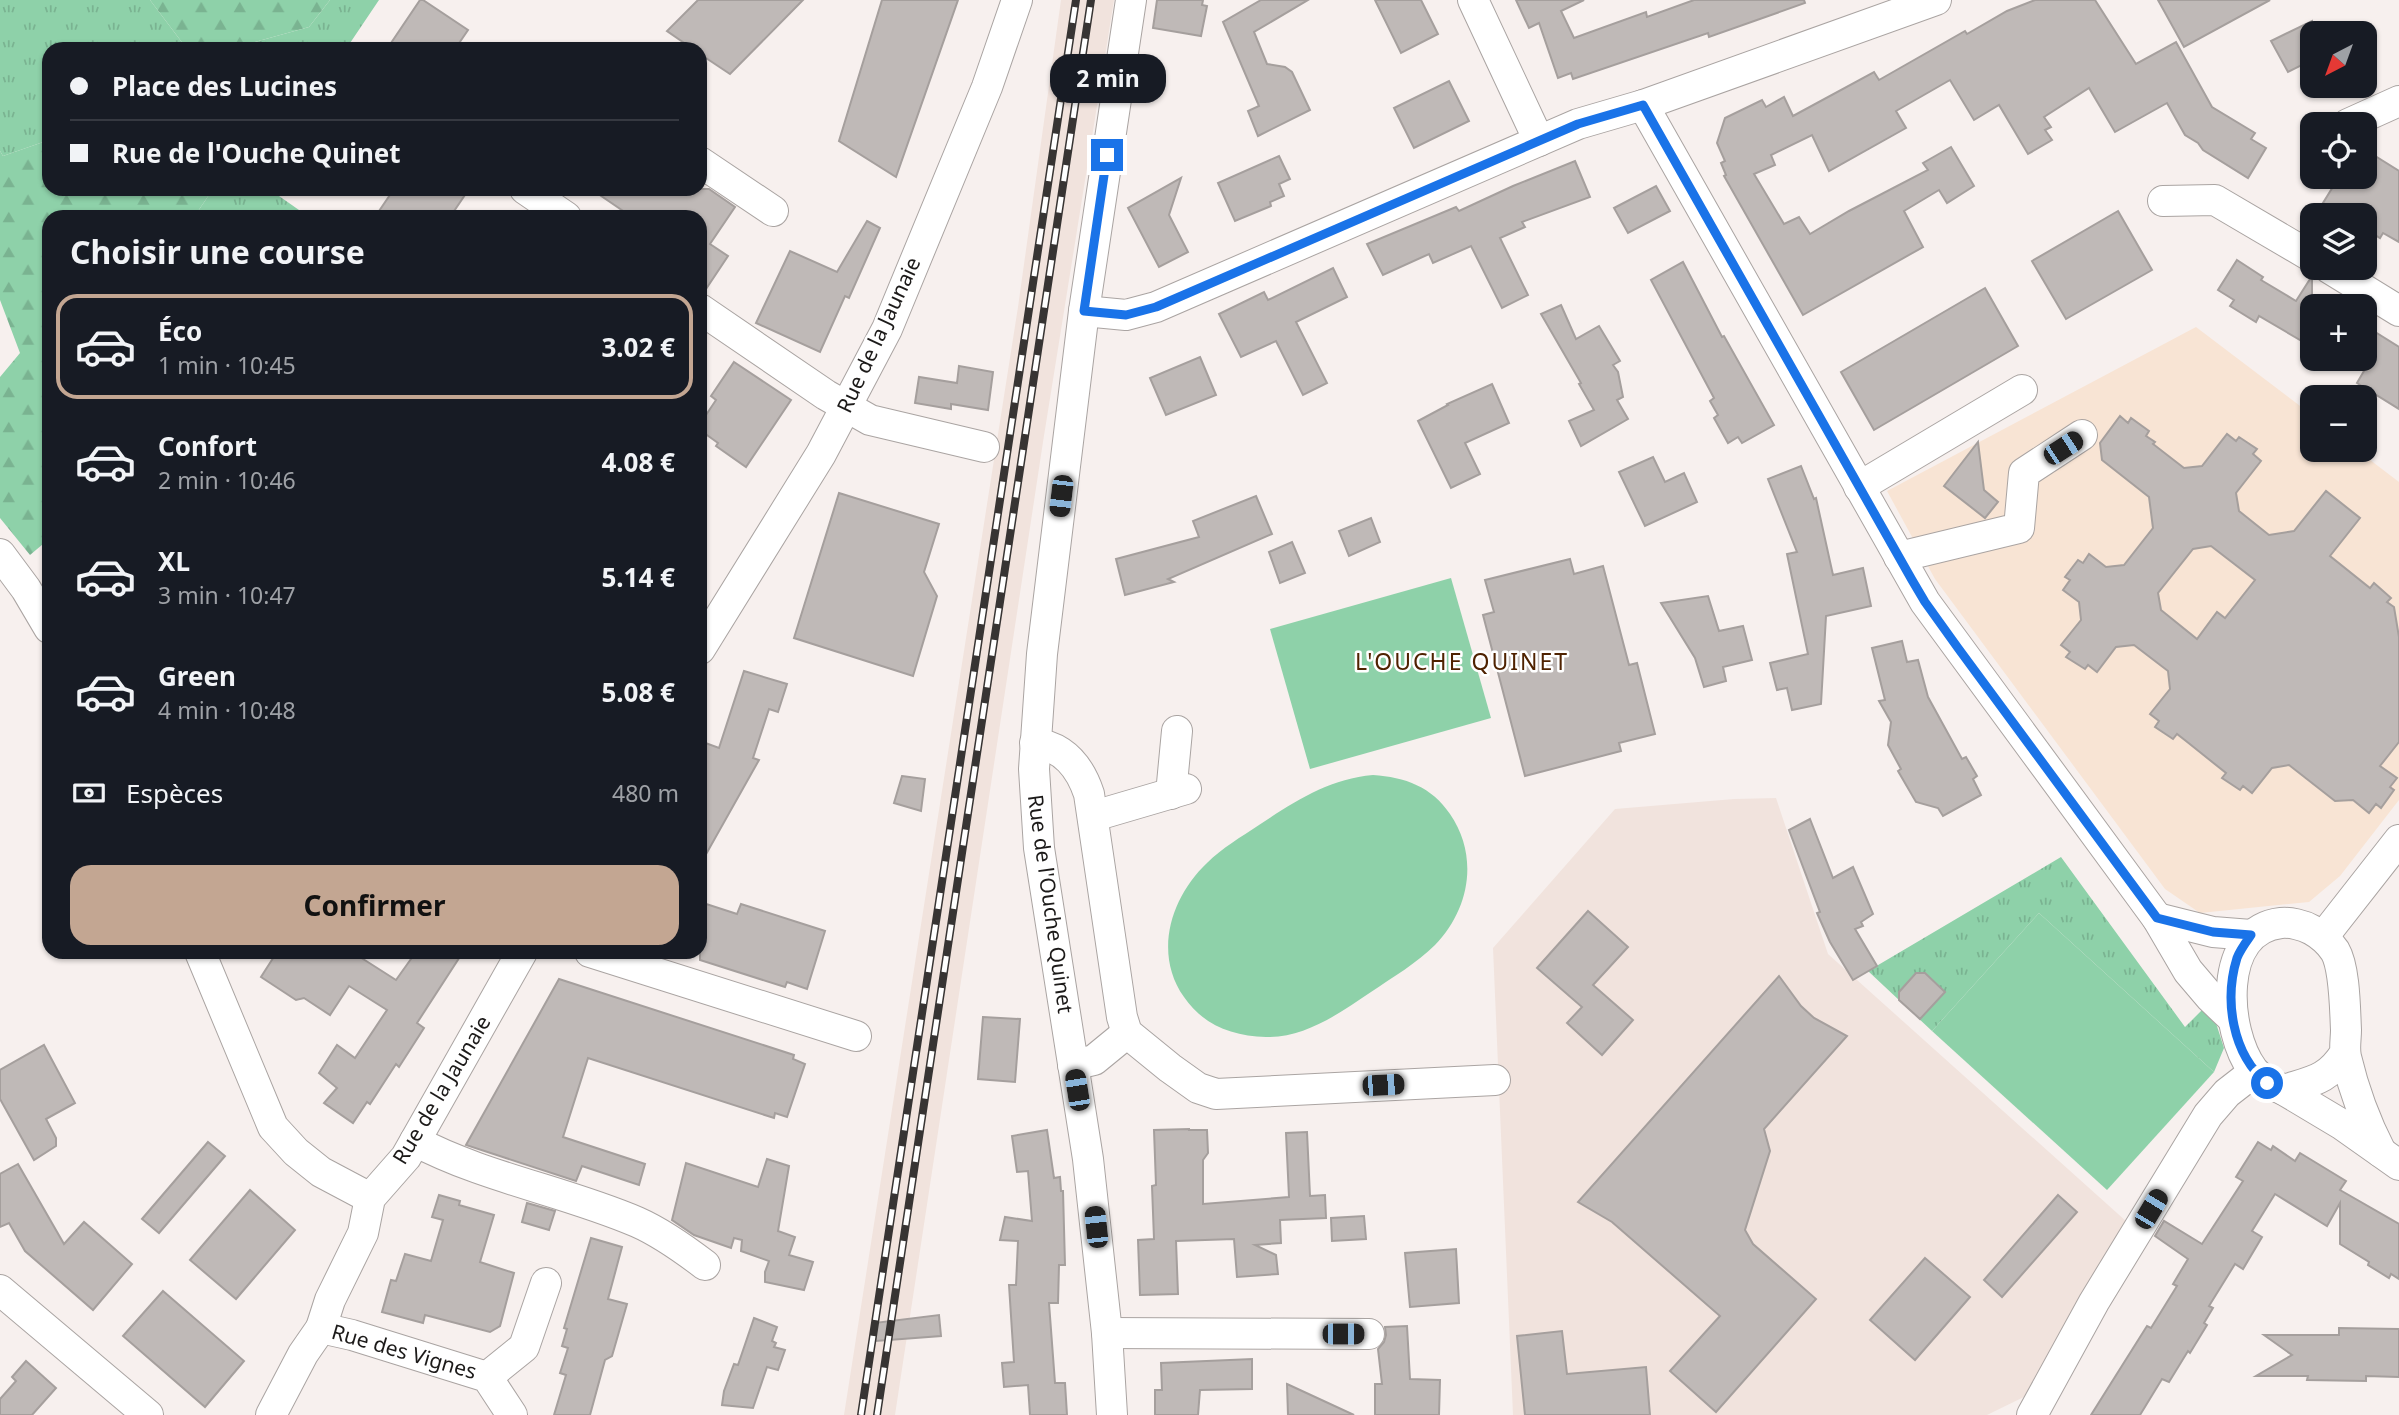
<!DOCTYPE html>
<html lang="fr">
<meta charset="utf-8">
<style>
body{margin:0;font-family:"Noto Sans",sans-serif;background:#20242c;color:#f1f3f6;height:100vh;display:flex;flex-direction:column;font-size:26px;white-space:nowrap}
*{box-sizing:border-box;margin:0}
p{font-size:23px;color:#9ea1a6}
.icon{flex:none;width:38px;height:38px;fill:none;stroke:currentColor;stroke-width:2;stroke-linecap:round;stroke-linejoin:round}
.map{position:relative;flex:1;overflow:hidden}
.panel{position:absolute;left:42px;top:210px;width:665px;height:749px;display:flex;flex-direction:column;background:#171b24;border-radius:21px;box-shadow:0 2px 5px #0004}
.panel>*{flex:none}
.banner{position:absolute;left:42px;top:42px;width:665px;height:154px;border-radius:21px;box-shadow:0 2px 5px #0004;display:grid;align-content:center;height:154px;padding:0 28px;background:#171b24}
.needle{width:46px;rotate:221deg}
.buttons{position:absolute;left:2300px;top:21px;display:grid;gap:14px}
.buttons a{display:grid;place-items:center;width:77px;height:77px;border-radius:14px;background:#171b24;box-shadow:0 2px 5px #0004;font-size:35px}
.end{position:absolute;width:32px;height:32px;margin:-16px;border:9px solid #1a73e8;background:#fff;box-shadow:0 0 0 4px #fff}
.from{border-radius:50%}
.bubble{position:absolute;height:49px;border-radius:21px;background:#171b24;box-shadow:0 2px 5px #0004;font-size:23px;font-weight:700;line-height:49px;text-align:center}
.car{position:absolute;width:21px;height:42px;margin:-21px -10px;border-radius:9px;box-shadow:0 0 5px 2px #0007;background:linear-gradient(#222 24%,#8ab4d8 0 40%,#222 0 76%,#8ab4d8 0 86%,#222 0)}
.banner b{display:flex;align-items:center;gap:24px;height:66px;font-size:26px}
.banner b+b{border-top:2px solid #363941}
.banner i{width:18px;height:18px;background:#f1f3f6}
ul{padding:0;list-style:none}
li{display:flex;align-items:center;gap:21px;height:105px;margin:0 14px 10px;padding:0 14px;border:4px solid transparent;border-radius:21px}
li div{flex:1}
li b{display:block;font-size:26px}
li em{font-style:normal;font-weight:700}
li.selected{border-color:#c3a692}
li>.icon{width:63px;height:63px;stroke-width:1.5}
h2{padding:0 28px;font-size:32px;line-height:84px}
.pay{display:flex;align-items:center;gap:18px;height:77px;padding:0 28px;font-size:26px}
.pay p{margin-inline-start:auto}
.primary-button{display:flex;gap:14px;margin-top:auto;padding:14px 28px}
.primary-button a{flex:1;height:80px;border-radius:21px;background:#c3a692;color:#111;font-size:28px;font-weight:700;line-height:80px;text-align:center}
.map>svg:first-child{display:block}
</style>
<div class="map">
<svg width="2399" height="1415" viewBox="0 0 2399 1415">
<defs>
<pattern id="grass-tufts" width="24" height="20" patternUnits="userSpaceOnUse" patternTransform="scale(1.75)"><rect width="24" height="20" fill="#8ed1a9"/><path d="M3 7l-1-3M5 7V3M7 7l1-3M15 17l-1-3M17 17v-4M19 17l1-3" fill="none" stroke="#7ab391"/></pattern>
<pattern id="forest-firs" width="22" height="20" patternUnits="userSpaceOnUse" patternTransform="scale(1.75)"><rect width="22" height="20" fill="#8ed1a9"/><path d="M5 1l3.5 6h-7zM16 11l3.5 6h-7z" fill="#7ab391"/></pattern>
</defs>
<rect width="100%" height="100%" fill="#f7f0ee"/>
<g fill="#f1e3dd">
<path d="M1061,0H1114L1043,442L895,1415H844L1018,307Z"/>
<path d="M1776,798L1828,954L2127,1222L2030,1394L1987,1415H1513L1493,948L1615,809L1734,799Z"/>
</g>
<path fill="#f8e4d4" d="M2196,327L2312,415V450H2357L2399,482V800L2340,876L2309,902L2200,913L2165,889L1935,579L1887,491Z"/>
<g fill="url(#grass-tufts)">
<path d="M0,0H150L187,49H49V140L3,156L0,151Z"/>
<path d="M330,0H379L346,49H230L309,27Z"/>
<path d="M213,189H269L309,217H194Z"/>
<path d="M2061,857L2185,1027L2206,1006L2216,1023L2224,1048L2214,1072L2039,913L1932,1031L1868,971Z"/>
</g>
<g fill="url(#forest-firs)">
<path d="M150,0H330L309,27L230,49H187Z"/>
<path d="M49,140V189H213L194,217H49V539L30,555L0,518V377L20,353L0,300V151L3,156Z"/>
</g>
<g fill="#8ed1a9">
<path d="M1451,578L1491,718L1310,769L1270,629Z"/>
<path d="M1373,775C1405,777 1432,787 1450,814C1479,856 1470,909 1435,945C1417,963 1393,977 1371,992C1340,1013 1305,1038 1266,1037C1232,1036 1203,1025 1184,997C1153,953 1171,897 1207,863C1222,848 1241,837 1259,825C1295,801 1329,779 1373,775Z"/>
<path d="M2039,913L2214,1072L2107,1190L1932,1031Z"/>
</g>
<g fill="#bfb9b7" stroke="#a59f9d" stroke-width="2" fill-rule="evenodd">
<path d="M420,0H423L468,30L455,49H387Z"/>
<path d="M698,0H803L730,74L700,54V49H693L667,31Z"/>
<path d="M882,0H958L896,177L839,141Z"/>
<path d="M1157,0H1203L1202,5L1207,6L1201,36L1153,28Z"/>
<path d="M1261,0H1308L1254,32L1267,64L1285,67L1292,72L1310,110L1258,136L1248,111L1259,106L1223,22Z"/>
<path d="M1375,0H1421L1438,34L1401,53Z"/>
<path d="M1516,0H1584L1561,11L1574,38L1646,12L1647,17L1694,0H1804L1805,3L1709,37L1708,33L1573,79L1571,73L1558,78L1539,23L1529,28Z"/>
<path d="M2035,0H2095L2136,64L2176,42L2212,107L2255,133L2251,139L2266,148L2248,178L2203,150L2198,143L2185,135L2167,103L2115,132L2089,88L2044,117L2051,127L2045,130L2052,140L2028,154L1999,105L1974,120L1950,80L1896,111L1906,128L1829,171L1812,135L1771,155L1775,165L1754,174L1784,224L1799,217L1810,234L1849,211L1928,170L1923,163L1951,147L1974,186L1947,203L1939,190L1904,211L1923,247L1803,315L1724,176L1726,175L1721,163L1725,161L1717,143L1725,118L1762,100L1766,107L1784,97L1793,116L1874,72L1879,80L1965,31L1967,34L2007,11Z"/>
<path d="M2158,0H2270L2184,47Z"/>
<path d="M2312,21V60L2288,72L2271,41Z"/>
<path d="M1449,81L1469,121L1414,148L1394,108Z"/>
<path d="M2364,149L2399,171V242L2383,233L2380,238L2364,228V215H2344L2323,203L2339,177H2364Z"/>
<path d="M1279,156L1290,179L1279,184L1284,196L1270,202L1271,206L1235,221L1218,183Z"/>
<path d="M1575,161L1590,197L1522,222L1525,227L1500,238L1528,295L1502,308L1471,246L1433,263L1429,254L1383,275L1367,244L1456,207L1459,211L1513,186Z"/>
<path d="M1181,178L1169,215L1188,252L1159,267L1128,208Z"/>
<path d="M1656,186L1670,211L1628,233L1614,208Z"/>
<path d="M394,189H469L450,217H375Z"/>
<path d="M591,189H709L735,207L710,244L728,256L704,292H700V217H632Z"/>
<path d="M2118,211L2152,270L2066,319L2032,261Z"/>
<path d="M867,221L880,228L849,298L845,296L820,352L756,323L790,251L837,272Z"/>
<path d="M2237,260L2263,277L2261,280L2296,301L2312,276V347L2259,316L2256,322L2230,306L2234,300L2218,290Z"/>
<path d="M1683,262L1722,337L1724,336L1774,425L1742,443L1738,437L1728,443L1714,418L1718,415L1710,401L1714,398L1651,280Z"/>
<path d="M1333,268L1347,297L1296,322L1327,383L1303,395L1276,341L1241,357L1219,314L1264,292L1268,300Z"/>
<path d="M1985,288L2018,346L1874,430L1841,372Z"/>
<path d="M1561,305L1576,339L1599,326L1620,361L1613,365L1618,372L1623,397L1617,400L1628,419L1581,446L1569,421L1594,410L1579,384L1581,383L1541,314Z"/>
<path d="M2364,325L2399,347V409L2357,383L2364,371Z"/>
<path d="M1200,357L1216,395L1166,415L1150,378Z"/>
<path d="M734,362L791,400L746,467L716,446L718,443L700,430V424L716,400L711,396Z"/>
<path d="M959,366L993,372L988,410L951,404V409L915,403L919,377L957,383Z"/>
<path d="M1492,384L1509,423L1465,443L1480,474L1451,488L1418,421L1448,405L1447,404Z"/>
<path d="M2120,416L2128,423L2131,418L2149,431L2146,436L2155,442L2153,444L2184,468L2202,466L2227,434L2236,441L2239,437L2257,449L2253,454L2261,461L2236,493L2239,511L2269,535L2294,531L2326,491L2360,518L2330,556L2370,588L2374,583L2391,598L2387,602L2394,607L2399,637V742L2380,766L2397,778L2390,787L2394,790L2381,808L2376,804L2369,813L2353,800L2335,801L2289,765L2272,768L2252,793L2243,786L2240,790L2222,778L2226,773L2186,741L2177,734L2173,739L2155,727L2159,721L2150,714L2170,689L2168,671L2134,645L2116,647L2097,672L2088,665L2085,669L2066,657L2070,652L2061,645L2081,620L2079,602L2063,590L2070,580L2065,577L2078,560L2083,563L2089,554L2106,567L2124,565L2153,528L2149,497L2102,460L2100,443ZM2211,546L2255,580L2225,618L2217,612L2197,639L2161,610L2158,593L2193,549Z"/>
<path d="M1978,442L1984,490L1998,502L1985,518L1944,486Z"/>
<path d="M1653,457L1665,482L1684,473L1697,502L1645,526L1619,472Z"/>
<path d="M1801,466L1814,499L1816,498L1833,575L1863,568L1871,606L1826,616L1821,704L1792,710L1787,688L1777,690L1770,663L1808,654L1787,554L1797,552L1768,479Z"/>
<path d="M839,493L939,524L924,572L937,596L913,676L794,638Z"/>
<path d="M1256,496L1272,534L1168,579L1174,582L1125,595L1116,559L1199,537L1193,521Z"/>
<path d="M1371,518L1380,542L1349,556L1339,531Z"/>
<path d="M1292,542L1305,573L1280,583L1269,552Z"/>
<path d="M1570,559L1574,574L1603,566L1629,665L1637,663L1655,734L1619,743L1621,751L1525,776L1483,615L1494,612L1485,580Z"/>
<path d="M1708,596L1719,631L1743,626L1752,660L1723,667L1726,681L1704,687L1695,658L1661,603Z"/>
<path d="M1902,641L1907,662L1918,660L1928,697L1962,759L1966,757L1977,776L1973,779L1981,795L1943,816L1938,808L1916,802L1898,771L1901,769L1888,745L1891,722L1879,701L1885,700L1872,648Z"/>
<path d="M744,671L787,684L778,712L769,709L753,758L759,760L700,865V741L719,748Z"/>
<path d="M902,776L925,779L921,811L894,803Z"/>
<path d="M1810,819L1833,878L1853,867L1873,914L1861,922L1863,926L1855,929L1877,966L1853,980L1830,942L1817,913L1820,912L1789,830Z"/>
<path d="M700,902L737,914L741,904L825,931L807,989L787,982L785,987L700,960Z"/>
<path d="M1588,911L1628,947L1593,985L1633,1020L1602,1055L1567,1023L1582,1007L1537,968Z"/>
<path d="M277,952H352L396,980L416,952H463L417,1023L424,1028L399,1067L396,1064L370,1104L367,1102L353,1123L324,1103L337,1088L319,1073L337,1045L355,1058L387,1010L349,986L330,1015L304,998L296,1000L261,977Z"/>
<path d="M1916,973H1925L1945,992L1920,1019L1899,1000V992Z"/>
<path d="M1779,976L1801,1006L1814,1018L1847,1036L1764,1129L1770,1151L1745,1230L1753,1244L1816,1299L1716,1412L1670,1371L1720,1316L1612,1222L1578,1202Z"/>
<path d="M559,979L794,1055L793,1059L805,1064L787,1117L775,1113L774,1118L588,1058L563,1137L645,1164L639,1185L582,1166L576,1181L466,1145Z"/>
<path d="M983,1017L1020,1019L1015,1082L978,1079Z"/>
<path d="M44,1045L75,1103L46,1119L56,1138V1146L34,1160L0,1099V1070Z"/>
<path d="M1189,1129V1130H1207L1208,1153L1203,1160V1204L1289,1197L1286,1133L1307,1132L1310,1196L1325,1195L1326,1218L1280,1220L1281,1243L1255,1245L1276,1255L1278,1274L1237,1277L1234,1239L1176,1241L1178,1294L1140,1295L1138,1240L1154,1239L1152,1186L1156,1185L1154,1130Z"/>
<path d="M1047,1130L1054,1178L1060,1177L1061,1191H1063L1065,1265H1059L1058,1303H1049L1055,1383H1065L1067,1415H1030L1028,1385L1004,1387L1002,1363L1014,1362L1009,1285H1016L1018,1241L1000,1240L1005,1217L1032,1221L1028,1171L1017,1172L1012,1136Z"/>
<path d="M208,1142L225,1156L159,1233L142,1219Z"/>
<path d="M2258,1142L2271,1150L2273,1146L2295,1161L2300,1153L2346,1181L2340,1190L2399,1224V1279L2391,1274L2389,1278L2368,1265L2369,1262L2340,1244V1203L2327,1226L2275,1194L2252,1231L2262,1237L2243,1269L2235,1264L2209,1306L2213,1308L2204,1323L2207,1325L2190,1353L2188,1351L2169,1382L2162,1379L2140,1415H2091L2147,1326L2151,1328L2177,1286L2173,1284L2188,1259L2155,1236L2164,1221L2202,1244L2243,1181L2236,1177Z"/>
<path d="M767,1159L789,1166L778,1231L795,1237L789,1255L813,1262L804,1290L765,1282V1272L769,1261L741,1251L742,1240L734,1238L731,1248L694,1235L672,1220L686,1163L758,1187Z"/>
<path d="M18,1164L64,1244L84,1222L132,1264L93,1310L25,1251L9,1223L0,1227V1174Z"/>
<path d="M250,1190L295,1230L236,1299L190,1260Z"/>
<path d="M439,1195L460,1201L459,1205L494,1215L480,1262L514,1273L500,1326L490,1332L425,1315L423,1323L382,1312L391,1280L396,1281L405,1254L431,1261L443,1220L432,1217Z"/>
<path d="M2058,1195L2077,1212L2002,1297L1984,1280Z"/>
<path d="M527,1203L555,1211L549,1230L522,1222Z"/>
<path d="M1364,1216L1366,1239L1332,1241L1331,1218Z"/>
<path d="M591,1238L622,1247L608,1299L627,1304L612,1356L605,1360L590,1415H554L566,1375L560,1373L568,1348L562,1346L567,1329L564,1328Z"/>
<path d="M1456,1249L1459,1303L1410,1307L1405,1253Z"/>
<path d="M1925,1258L1970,1297L1915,1360L1870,1320Z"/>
<path d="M163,1291L244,1361L205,1407L123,1336Z"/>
<path d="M939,1315L941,1336L876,1341L874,1323Z"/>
<path d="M754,1318L777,1327L772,1341L776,1343L774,1347L785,1350L778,1370L767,1367L753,1408L722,1405L724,1391L734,1364L738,1365Z"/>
<path d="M1407,1326L1410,1379L1440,1380L1439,1415H1375V1384H1382L1378,1349L1384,1342L1386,1335L1385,1327Z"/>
<path d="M2339,1328L2399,1329V1377L2366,1376V1381L2307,1380L2308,1376H2256L2292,1355L2264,1335H2339Z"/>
<path d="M1562,1331L1567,1374L1646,1367L1650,1415H1525L1517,1336Z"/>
<path d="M1252,1359V1389L1200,1390L1198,1415H1155V1390H1162L1161,1363Z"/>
<path d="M26,1361L56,1388L32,1415H0V1399L16,1381L12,1377Z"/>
<path d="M1287,1384L1354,1415H1288Z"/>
</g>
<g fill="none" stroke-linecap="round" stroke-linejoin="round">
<g stroke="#aaa4a2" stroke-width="32">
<g id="minor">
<path d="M1473,0L1539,141"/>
<path d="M1643,105L1925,602L2157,918L2188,971L2211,998L2232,1018"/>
<path d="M2348,124L2399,101"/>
<path d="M700,162L773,211"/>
<path d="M525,189L566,217"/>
<path d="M2163,201L2215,200L2312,257"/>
<path d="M2329,268L2399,311"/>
<path d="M700,309L826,395L870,420L984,447"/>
<path d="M1084,311L1126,315L1156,307L1578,124L1643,105L1936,0"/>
<path d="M1859,487L2022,390"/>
<path d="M0,554L26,589L49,628"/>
<path d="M1899,557L2019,528L2024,473L2082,435"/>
<path d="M700,649L821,454L887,329L987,87L1017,0"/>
<path d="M1035,743C1064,747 1080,767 1089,794L1122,1017L1127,1033L1170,1068L1198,1088L1216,1094L1495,1080"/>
<path d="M1171,794L1177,731"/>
<path d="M1094,816L1186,789"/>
<path d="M2157,918L2213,932L2251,935"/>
<path d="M2323,937L2399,840"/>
<path d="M200,952L273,1127L296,1152L321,1172L370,1198"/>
<path d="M590,952L856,1036"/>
<path d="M2345,1053C2328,1080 2312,1081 2284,1090C2272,1085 2261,1080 2253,1070C2224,1031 2217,930 2281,923C2290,922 2303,925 2312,930C2321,935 2329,942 2335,951C2345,968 2345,1011 2346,1030C2346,1039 2344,1048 2346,1057C2354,1091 2365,1121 2381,1152"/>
<path d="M1073,1065L1094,1060L1127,1033"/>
<path d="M2284,1090L2341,1124L2399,1165"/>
<path d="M415,1141C485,1178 565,1191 637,1222C662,1233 684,1249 705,1265"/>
<path d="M0,1290L148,1415"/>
<path d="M321,1328L352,1335L487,1377L512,1415"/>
<path d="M1107,1333L1369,1334"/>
<path d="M487,1377L524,1347L546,1283"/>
<path d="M271,1415L303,1354L321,1328L330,1300L363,1233L370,1198L406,1157L522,952"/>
<path d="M1112,1415L1107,1333L1088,1159L1039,848L1034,769L1042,654L1084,311L1131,0"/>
<path d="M2032,1415L2094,1302L2208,1115L2227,1093L2254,1072"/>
</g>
</g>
<use href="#minor" stroke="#fff" stroke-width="30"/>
<g stroke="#373433" stroke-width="8">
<g id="rail">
<path d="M861,1415L1076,0"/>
<path d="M877,1415L1091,0"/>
</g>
</g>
<use href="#rail" stroke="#fff" stroke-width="5" stroke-dasharray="16" stroke-linecap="butt"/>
</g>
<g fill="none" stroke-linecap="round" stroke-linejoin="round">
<path stroke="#1a73e8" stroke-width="9" d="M1107,155L1084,311L1126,315L1156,307L1578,124L1643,105L1912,580L1925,602L1958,648L2157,918L2213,932L2251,935C2246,942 2240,950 2237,958C2224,1000 2232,1054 2267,1083"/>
</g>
<g text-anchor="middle" stroke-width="5" stroke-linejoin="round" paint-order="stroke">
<g font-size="21" fill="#1c1a19" stroke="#fff">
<text transform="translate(879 335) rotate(-65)" y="7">Rue de la Jaunaie</text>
<text transform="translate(1050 904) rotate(82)" y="7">Rue de l'Ouche Quinet</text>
<text transform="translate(442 1090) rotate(-59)" y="7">Rue de la Jaunaie</text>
<text transform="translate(404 1352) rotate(16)" y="7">Rue des Vignes</text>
</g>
<g font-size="23" letter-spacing="2" fill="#4f2200" stroke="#fff">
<text x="1462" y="670">L'OUCHE QUINET</text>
</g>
</g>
</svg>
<div class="buttons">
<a><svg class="needle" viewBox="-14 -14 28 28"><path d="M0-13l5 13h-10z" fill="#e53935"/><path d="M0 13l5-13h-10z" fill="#9ea1a6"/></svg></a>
<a><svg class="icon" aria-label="locate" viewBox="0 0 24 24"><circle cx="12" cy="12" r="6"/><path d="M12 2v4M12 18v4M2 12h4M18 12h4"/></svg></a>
<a><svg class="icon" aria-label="layers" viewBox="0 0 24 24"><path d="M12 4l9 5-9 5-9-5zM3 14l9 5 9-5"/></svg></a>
<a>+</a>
<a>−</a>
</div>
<i class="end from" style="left:2267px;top:1083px"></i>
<i class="end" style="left:1107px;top:155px"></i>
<div class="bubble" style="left:1050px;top:54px;width:116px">2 min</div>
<i class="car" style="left:2063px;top:448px;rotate:57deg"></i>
<i class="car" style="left:1061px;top:496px;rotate:187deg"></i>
<i class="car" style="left:1383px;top:1085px;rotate:87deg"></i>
<i class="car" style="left:1077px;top:1090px;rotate:351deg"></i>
<i class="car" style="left:2151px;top:1209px;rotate:31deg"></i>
<i class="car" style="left:1096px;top:1227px;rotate:354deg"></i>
<i class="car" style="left:1343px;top:1334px;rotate:90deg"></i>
<div class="banner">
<b><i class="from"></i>Place des Lucines</b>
<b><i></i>Rue de l'Ouche Quinet</b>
</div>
<section class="panel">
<h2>Choisir une course</h2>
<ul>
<li class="selected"><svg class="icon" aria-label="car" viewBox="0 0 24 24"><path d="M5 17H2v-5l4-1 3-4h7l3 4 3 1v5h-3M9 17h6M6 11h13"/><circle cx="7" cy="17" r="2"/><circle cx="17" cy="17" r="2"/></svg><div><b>Éco</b><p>1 min · 10:45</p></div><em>3.02 €</em></li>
<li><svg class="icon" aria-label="car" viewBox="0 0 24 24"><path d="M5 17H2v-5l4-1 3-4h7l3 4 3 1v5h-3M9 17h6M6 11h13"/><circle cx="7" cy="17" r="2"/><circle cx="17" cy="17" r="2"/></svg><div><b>Confort</b><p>2 min · 10:46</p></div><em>4.08 €</em></li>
<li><svg class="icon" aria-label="car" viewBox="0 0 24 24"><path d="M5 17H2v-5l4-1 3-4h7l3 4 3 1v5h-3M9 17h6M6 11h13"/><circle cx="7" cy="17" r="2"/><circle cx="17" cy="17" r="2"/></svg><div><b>XL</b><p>3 min · 10:47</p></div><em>5.14 €</em></li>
<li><svg class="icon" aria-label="car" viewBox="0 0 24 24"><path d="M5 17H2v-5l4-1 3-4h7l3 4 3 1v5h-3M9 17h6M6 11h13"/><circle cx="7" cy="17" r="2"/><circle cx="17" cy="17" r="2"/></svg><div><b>Green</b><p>4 min · 10:48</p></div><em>5.08 €</em></li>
</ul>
<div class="pay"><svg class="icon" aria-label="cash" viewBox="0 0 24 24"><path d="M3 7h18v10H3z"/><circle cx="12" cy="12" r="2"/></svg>Espèces<p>480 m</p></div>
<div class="primary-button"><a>Confirmer</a></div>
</section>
</div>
